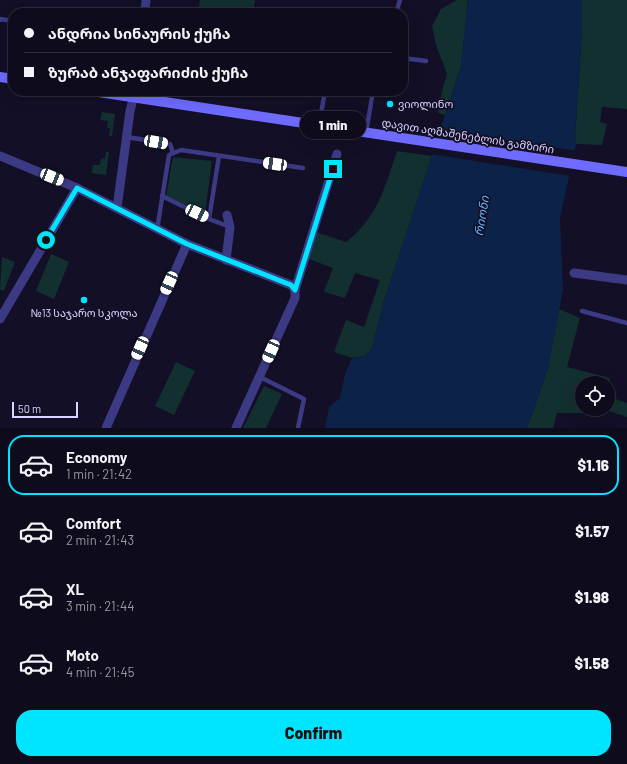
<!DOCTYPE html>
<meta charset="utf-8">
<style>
body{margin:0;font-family:Barlow,"Noto Sans Georgian",sans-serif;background:#1c1929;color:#f1f3f6;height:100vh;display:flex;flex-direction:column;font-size:15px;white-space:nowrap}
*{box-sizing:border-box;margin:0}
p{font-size:13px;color:#9b9ba3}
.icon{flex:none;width:22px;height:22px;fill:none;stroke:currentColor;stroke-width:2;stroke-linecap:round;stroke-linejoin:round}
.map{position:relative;height:428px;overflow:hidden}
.side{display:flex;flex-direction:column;background:#0e0b1c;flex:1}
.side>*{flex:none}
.banner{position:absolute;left:8px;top:8px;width:400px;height:88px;border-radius:16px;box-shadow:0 4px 16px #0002,0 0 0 1px #2e2b3b;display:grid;align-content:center;height:88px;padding:0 16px;background:#0e0b1c}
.controls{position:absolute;left:575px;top:376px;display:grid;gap:8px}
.controls a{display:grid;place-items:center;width:40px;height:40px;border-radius:50%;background:#0e0b1c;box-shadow:0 4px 16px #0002,0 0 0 1px #2e2b3b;font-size:20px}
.scale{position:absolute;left:12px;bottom:10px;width:66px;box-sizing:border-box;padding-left:4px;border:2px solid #d9d4ff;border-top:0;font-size:11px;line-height:14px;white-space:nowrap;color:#d9d4ff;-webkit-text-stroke:3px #130f26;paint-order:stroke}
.end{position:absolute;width:18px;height:18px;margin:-9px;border:5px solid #00e5ff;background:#111;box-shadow:0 0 0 2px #111}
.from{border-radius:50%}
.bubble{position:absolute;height:28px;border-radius:14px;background:#0e0b1c;box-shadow:0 4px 16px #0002,0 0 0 1px #2e2b3b;font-size:13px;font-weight:800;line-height:28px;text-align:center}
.car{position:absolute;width:12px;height:24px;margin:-12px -6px;border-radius:5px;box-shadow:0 0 3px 1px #0007;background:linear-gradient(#fff 24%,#345 0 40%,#fff 0 76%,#345 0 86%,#fff 0)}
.banner b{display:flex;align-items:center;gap:14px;height:38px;font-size:15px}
.banner b+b{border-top:1px solid #2e2b3b}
.banner i{width:10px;height:10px;background:#f1f3f6}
ul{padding:7px 0 0;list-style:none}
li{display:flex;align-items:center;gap:12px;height:60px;margin:0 8px 6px;padding:0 8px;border:2px solid transparent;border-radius:16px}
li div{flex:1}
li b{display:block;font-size:15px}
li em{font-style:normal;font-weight:800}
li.current{border-color:#00e5ff}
li>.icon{width:36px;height:36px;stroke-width:1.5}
.action{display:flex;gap:8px;margin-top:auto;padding:8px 16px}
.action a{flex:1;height:46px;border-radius:16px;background:#00e5ff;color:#111;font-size:16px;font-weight:800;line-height:46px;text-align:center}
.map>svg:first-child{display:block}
</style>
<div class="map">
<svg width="627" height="428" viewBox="0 0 627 428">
<rect width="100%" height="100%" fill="#130f26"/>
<g fill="#12302f">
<path d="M200,0H255L253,13H198Z"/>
<path d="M457,0H468L461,66L445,115L438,113L442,91L447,74L436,45L432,26L441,9Z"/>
<path d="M582,0H627V109L602,107L600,122L607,124L602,145L576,144L575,136L582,32Z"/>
<path d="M102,112L115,114L112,136H109L110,128H107L108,121L100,120Z"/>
<path d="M397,151L432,156L383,304L372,349L365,356L352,358L334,352L346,320L364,327L380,280L355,273L345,298L324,292L333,268L304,257L313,231L346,242C378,217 385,187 397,151Z"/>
<path d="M106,152H109L106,175L92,173L93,165H100L101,158L105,159Z"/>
<path d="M173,157L212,161L205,214L166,196Z"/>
<path d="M51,254L69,262L54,299L36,291Z"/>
<path d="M2,257L15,262L4,291L0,289Z"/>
<path d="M559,309L580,318L567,367L610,378L608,390V383H582V409H608V396L627,403V417L609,411L598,413H557L553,428H527L548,368Z"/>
<path d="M176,362L195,371L174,415L155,406Z"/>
<path d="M264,386L282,394L266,428H243Z"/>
</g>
<path fill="#0c2248" d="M468,0H582V32L575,136L576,144L560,218L563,290L548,368L527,428H325L329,407L340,398L345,374L352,358L365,356L372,349L383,304L461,66Z"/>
<path fill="#130f26" d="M438,130L577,151L571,176L430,154Z"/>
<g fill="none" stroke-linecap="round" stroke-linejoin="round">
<g stroke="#3d3a85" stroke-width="4.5">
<path d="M396,13L400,0"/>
<path d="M0,20V19L13,21"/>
<path d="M403,58L426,61"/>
<path d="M319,125L325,91"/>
<path d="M366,133L373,91"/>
<path d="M127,137L170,144L173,153"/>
<path d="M219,156L209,219L230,227"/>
<path d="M162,196L209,219"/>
<path d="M157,230L169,155L181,150L303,168"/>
<path d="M582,311L627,323"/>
<path d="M260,377L304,399L298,428"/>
</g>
<g stroke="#3d3a85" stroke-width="9">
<path d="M145,13L146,0"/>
<path d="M0,156L77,188L187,244L291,285L295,290"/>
<path d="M117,208L130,111L135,91"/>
<path d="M226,260L230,227L227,215"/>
<path d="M574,273L627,280"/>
<path d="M0,319L77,188"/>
<path d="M106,428L187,244"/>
<path d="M236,428L295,298V290L337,154"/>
</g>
<g stroke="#6f6bff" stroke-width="10">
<path d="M0,77L13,79"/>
<path d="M92,91L627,172"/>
</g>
</g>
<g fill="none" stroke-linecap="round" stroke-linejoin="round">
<path stroke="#00e5ff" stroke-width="5" d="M46,240L77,188L187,244L291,285L295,290L333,169"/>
</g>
<g fill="#00e5ff" stroke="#130f26" stroke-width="1.5">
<circle cx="390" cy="104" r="4"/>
<circle cx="84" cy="300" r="4"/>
</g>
<g text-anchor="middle" stroke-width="3.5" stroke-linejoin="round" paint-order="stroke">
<g font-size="11" fill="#d9d4ff" stroke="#130f26" text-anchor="start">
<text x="398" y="108">ვიოლინო</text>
<text x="84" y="317" text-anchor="middle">№13 საჯარო სკოლა</text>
</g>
<g font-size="11" fill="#d9d4ff" stroke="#130f26">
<text transform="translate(468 136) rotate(9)" y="4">დავით აღმაშენებლის გამზირი</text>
</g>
<g font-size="12" font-style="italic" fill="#62b6ff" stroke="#130f26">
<text transform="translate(482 216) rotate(-81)" y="4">რიონი</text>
</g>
</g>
</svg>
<div class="controls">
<a><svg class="icon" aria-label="locate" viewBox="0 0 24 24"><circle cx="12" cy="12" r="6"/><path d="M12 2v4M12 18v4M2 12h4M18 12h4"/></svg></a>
</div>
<div class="scale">50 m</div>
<i class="end from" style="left:46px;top:240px"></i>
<i class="end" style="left:333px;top:169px"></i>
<div class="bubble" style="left:300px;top:111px;width:66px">1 min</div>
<i class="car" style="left:156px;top:142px;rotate:100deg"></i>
<i class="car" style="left:275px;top:164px;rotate:278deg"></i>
<i class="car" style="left:52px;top:177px;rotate:112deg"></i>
<i class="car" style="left:197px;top:213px;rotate:115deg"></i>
<i class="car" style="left:169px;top:283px;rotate:204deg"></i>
<i class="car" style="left:140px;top:348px;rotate:204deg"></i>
<i class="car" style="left:271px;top:351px;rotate:204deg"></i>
<div class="banner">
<b><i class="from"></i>ანდრია სინაურის ქუჩა</b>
<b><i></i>ზურაბ ანჯაფარიძის ქუჩა</b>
</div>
</div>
<section class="side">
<ul>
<li class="current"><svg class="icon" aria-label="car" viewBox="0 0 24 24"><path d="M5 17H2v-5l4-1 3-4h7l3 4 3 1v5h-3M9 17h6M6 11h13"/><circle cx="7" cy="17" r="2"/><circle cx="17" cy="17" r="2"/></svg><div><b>Economy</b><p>1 min · 21:42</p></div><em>$1.16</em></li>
<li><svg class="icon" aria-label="car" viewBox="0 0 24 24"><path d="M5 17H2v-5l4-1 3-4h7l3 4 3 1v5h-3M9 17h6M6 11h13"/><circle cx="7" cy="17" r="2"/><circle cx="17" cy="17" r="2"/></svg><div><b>Comfort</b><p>2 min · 21:43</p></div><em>$1.57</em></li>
<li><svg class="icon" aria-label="car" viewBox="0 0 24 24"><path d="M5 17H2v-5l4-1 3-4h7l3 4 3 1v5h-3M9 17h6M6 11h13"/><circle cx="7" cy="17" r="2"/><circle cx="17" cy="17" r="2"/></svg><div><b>XL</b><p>3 min · 21:44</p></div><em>$1.98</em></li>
<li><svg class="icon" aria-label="car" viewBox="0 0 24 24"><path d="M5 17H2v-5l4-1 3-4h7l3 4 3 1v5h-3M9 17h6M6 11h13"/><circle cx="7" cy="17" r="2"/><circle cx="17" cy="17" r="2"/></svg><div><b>Moto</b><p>4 min · 21:45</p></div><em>$1.58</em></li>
</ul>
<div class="action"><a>Confirm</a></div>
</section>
